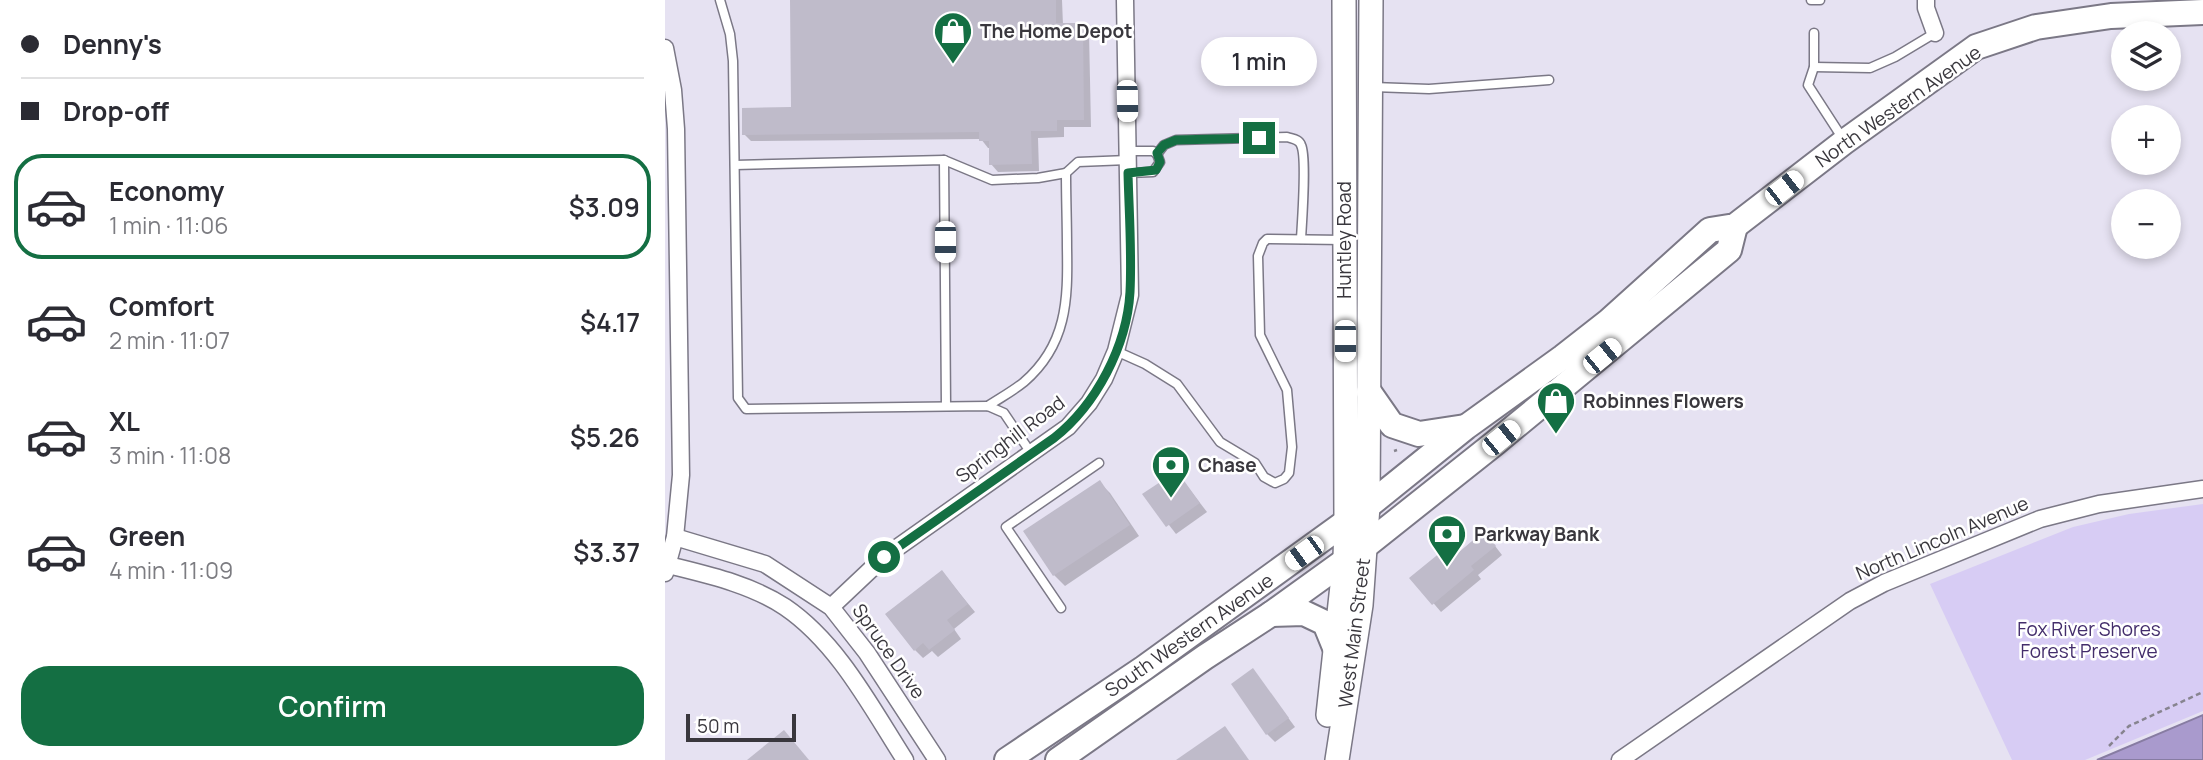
<!DOCTYPE html>
<meta charset="utf-8">
<style>
body{margin:0;font-family:Manrope,sans-serif;background:#f7f7f7;color:#2b2b33;height:100vh;display:flex;flex-direction:column;font-size:26px;white-space:nowrap}
*{box-sizing:border-box;margin:0}
p{font-size:23px;color:#7c7c81}
.icon{flex:none;width:38px;height:38px;fill:none;stroke:currentColor;stroke-width:2;stroke-linecap:round;stroke-linejoin:round}
.map{position:relative;flex:1;overflow:hidden}
.panel{display:flex;flex-direction:column;background:#fff;width:665px}
.panel>*{flex:none}
.guide{display:grid;align-content:center;height:154px;padding:0 21px;background:#fff}
.fabs{position:absolute;left:1446px;top:21px;display:grid;gap:14px}
.fabs a{display:grid;place-items:center;width:70px;height:70px;border-radius:50%;background:#fff;box-shadow:0 4px 10px #0003;font-size:35px}
.scale{position:absolute;left:21px;bottom:18px;width:110px;box-sizing:border-box;padding-left:7px;border:4px solid #39373d;border-top:0;font-size:19px;line-height:24px;white-space:nowrap;color:#39373d;-webkit-text-stroke:5px #fff;paint-order:stroke}
.end{position:absolute;width:32px;height:32px;margin:-16px;border:9px solid #146f43;background:#fff;box-shadow:0 0 0 4px #fff}
.from{border-radius:50%}
.bubble{position:absolute;height:49px;border-radius:24px;background:#fff;box-shadow:0 4px 10px #0003;font-size:23px;font-weight:600;line-height:49px;text-align:center}
.car{position:absolute;width:21px;height:42px;margin:-21px -10px;border-radius:9px;box-shadow:0 0 5px 2px #0007;background:linear-gradient(#fff 24%,#345 0 40%,#fff 0 76%,#345 0 86%,#fff 0)}
.guide b{display:flex;align-items:center;gap:24px;height:66px;font-size:26px}
.guide b+b{border-top:2px solid #e1e1e2}
.guide i{width:18px;height:18px;background:#2b2b33}
ul{padding:0;list-style:none}
li{display:flex;align-items:center;gap:21px;height:105px;margin:0 14px 10px;padding:0 7px;border:4px solid transparent;border-radius:28px}
li div{flex:1}
li b{display:block;font-size:26px}
li em{font-style:normal;font-weight:600}
li.current{border-color:#146f43}
li>.icon{width:63px;height:63px;stroke-width:1.5}
.primary-button{display:flex;gap:14px;margin-top:auto;padding:14px 21px}
.primary-button a{flex:1;height:80px;border-radius:28px;background:#146f43;color:#fff;font-size:28px;font-weight:600;line-height:80px;text-align:center}
main{display:flex;flex:1;min-height:0}
.map>svg:first-child{display:block}
</style>
<main>
<section class="panel">
<div class="guide">
<b><i class="from"></i>Denny's</b>
<b><i></i>Drop-off</b>
</div>
<ul>
<li class="current"><svg class="icon" aria-label="car" viewBox="0 0 24 24"><path d="M5 17H2v-5l4-1 3-4h7l3 4 3 1v5h-3M9 17h6M6 11h13"/><circle cx="7" cy="17" r="2"/><circle cx="17" cy="17" r="2"/></svg><div><b>Economy</b><p>1 min · 11:06</p></div><em>$3.09</em></li>
<li><svg class="icon" aria-label="car" viewBox="0 0 24 24"><path d="M5 17H2v-5l4-1 3-4h7l3 4 3 1v5h-3M9 17h6M6 11h13"/><circle cx="7" cy="17" r="2"/><circle cx="17" cy="17" r="2"/></svg><div><b>Comfort</b><p>2 min · 11:07</p></div><em>$4.17</em></li>
<li><svg class="icon" aria-label="car" viewBox="0 0 24 24"><path d="M5 17H2v-5l4-1 3-4h7l3 4 3 1v5h-3M9 17h6M6 11h13"/><circle cx="7" cy="17" r="2"/><circle cx="17" cy="17" r="2"/></svg><div><b>XL</b><p>3 min · 11:08</p></div><em>$5.26</em></li>
<li><svg class="icon" aria-label="car" viewBox="0 0 24 24"><path d="M5 17H2v-5l4-1 3-4h7l3 4 3 1v5h-3M9 17h6M6 11h13"/><circle cx="7" cy="17" r="2"/><circle cx="17" cy="17" r="2"/></svg><div><b>Green</b><p>4 min · 11:09</p></div><em>$3.37</em></li>
</ul>
<div class="primary-button"><a>Confirm</a></div>
</section>
<div class="map">
<svg width="1538" height="760" viewBox="0 0 1538 760">
<rect width="100%" height="100%" fill="#e6e2f2"/>
<path fill="#d7ccf4" d="M1538,504V711L1420,760H1347L1265,584L1408,527L1464,514Z"/>
<path fill="#a99acd" stroke="#877ca2" stroke-width="2" d="M1538,715V760H1432Z"/>
<g fill="#0003">
<path d="M127,0H397L398,25H417L424,32L426,127H399V137L373,138L374,171L333,172L326,164V148H323L316,139L86,141L79,134L128,109Z"/>
<path d="M512,473L542,512L511,534L480,494Z"/>
<path d="M434,482L445,493L474,536L400,586L389,575L360,532Z"/>
<path d="M827,542L837,555L813,575L816,579L776,612L747,578L795,554Z"/>
<path d="M277,572L310,612L289,629L296,639L273,657L267,651L258,658L250,650Z"/>
<path d="M588,670L630,727L610,742L602,734Z"/>
</g>
<g fill="#bfbbca">
<path d="M125,0H391V23H418L419,120H392V131H366L367,164L324,165V141H314V132L77,135V108L126,107Z"/>
<path d="M512,471L535,503L501,527L477,494Z"/>
<path d="M435,480L465,525L388,576L358,531Z"/>
<path d="M819,531L831,546L806,566L809,570L767,605L744,578L787,543L794,552Z"/>
<path d="M277,570L303,604L282,620L290,630L264,650L258,643L249,651L220,614Z"/>
<path d="M588,668L624,718L601,735L566,684Z"/>
<path d="M560,726L584,760H511Z"/>
<path d="M119,730L144,760H82Z"/>
</g>
<g fill="none" stroke-linecap="round" stroke-linejoin="round">
<g stroke="#7b7886" stroke-width="11">
<g id="lane">
<path d="M55,0L65,34L68,61L73,398L81,409L323,406L339,413L366,453"/>
<path d="M1146,0H1155"/>
<path d="M1149,33V67L1143,85L1178,139"/>
<path d="M1149,67L1205,68L1230,57L1270,33"/>
<path d="M708,87L764,89L884,80"/>
<path d="M463,151H488L492,154L495,162L488,172L463,173"/>
<path d="M492,154L499,145L511,140L622,137C628,139 634,139 636,145C642,157 637,221 636,239"/>
<path d="M279,160L281,406"/>
<path d="M70,165L279,160L327,180L373,178L401,173"/>
<path d="M451,351L480,364L512,384L555,442L590,463L599,477L610,483L619,479L624,473L627,447L622,390L595,335L593,256L598,243L602,239L679,240"/>
<path d="M323,406C335,398 348,391 359,382C402,345 403,300 402,248C402,223 401,198 401,173L413,162L463,160"/>
<path d="M396,608L341,527L434,463"/>
</g>
</g>
<g stroke="#7b7886" stroke-width="19">
<g id="street">
<path d="M1261,0V8L1270,33"/>
<path d="M0,48L8,90L11,129L16,475L10,537L0,573"/>
<path d="M10,537L100,564L166,607L202,653L272,760"/>
<path d="M3,565C43,575 85,584 120,607C173,643 206,707 240,760"/>
<path d="M166,607L219,557L403,427L424,403L439,379L451,351L465,295L460,0"/>
<path d="M955,760L1185,601L1219,583L1375,519L1434,504L1538,489"/>
</g>
</g>
<g stroke="#7b7886" stroke-width="26">
<g id="secondary">
<path d="M663,715L680,558L681,522L679,0"/>
<path d="M672,760L696,605L703,506L706,0"/>
</g>
</g>
<g stroke="#7b7886" stroke-width="28">
<g id="primary">
<path d="M704,392L727,425L754,434L800,427"/>
<path d="M606,614L639,613L660,623L671,650"/>
<path d="M342,760L479,668L703,506L801,427L898,357L944,321L1045,230L1070,226L1179,142L1311,47L1371,27L1446,16L1538,12"/>
<path d="M393,760L540,657L606,614L699,547L830,443L1064,250L1070,226"/>
</g>
</g>
<g stroke="#87848f" stroke-width="2.5" stroke-dasharray="5 3.5" stroke-linecap="butt">
<path d="M729,451L732,450"/>
<path d="M1444,746L1464,726L1538,692"/>
</g>
<use href="#lane" stroke="#fff" stroke-width="8"/>
<use href="#street" stroke="#fff" stroke-width="16"/>
<use href="#secondary" stroke="#fff" stroke-width="23"/>
<use href="#primary" stroke="#fff" stroke-width="24"/>
</g>
<g fill="none" stroke-linecap="round" stroke-linejoin="round">
<path stroke="#146f43" stroke-width="9" d="M219,557L389,438C431,405 462,346 465,292C467,253 464,212 463,173L491,170L495,162L492,153L499,145L511,140L594,138"/>
</g>
<defs>
<g id="shop-pin" transform="scale(2.0125)"><path d="M0 17L-7.5 6A9.5 9.5 0 1 1 7.5 6Z" fill="#146f43" stroke="#fff"/><path d="M-5-2.5h2.3a2.7 3.5 0 0 1 5.4 0H5L5.5 6h-11ZM-1.5-2.5h3a1.5 2.3 0 0 0-3 0Z" fill="#fff"/></g>
<g id="bank-pin" transform="scale(2.0125)"><path d="M0 17L-7.5 6A9.5 9.5 0 1 1 7.5 6Z" fill="#146f43" stroke="#fff"/><path d="M-6-4H6V4H-6ZM0-2.3a2.3 2.3 0 1 0 0 4.6a2.3 2.3 0 1 0 0-4.6Z" fill="#fff"/></g>
</defs>
<g fill-rule="evenodd">
<use href="#shop-pin" x="288" y="31"/>
<use href="#shop-pin" x="891" y="401"/>
<use href="#bank-pin" x="506" y="465"/>
<use href="#bank-pin" x="782" y="534"/>
</g>
<g text-anchor="middle" stroke-width="5" stroke-linejoin="round" paint-order="stroke">
<g font-size="19" font-weight="bold" fill="#39373d" stroke="#fff" text-anchor="start">
<text x="315" y="38">The Home Depot</text>
<text x="918" y="408">Robinnes Flowers</text>
<text x="533" y="472">Chase</text>
<text x="809" y="541">Parkway Bank</text>
</g>
<g font-size="19" fill="#39373d" stroke="#fff">
<text transform="translate(1233 106) rotate(-35)" y="7">North Western Avenue</text>
<text transform="translate(679 240) rotate(-90)" y="7">Huntley Road</text>
<text transform="translate(345 439) rotate(-37)" y="7">Springhill Road</text>
<text transform="translate(1277 538) rotate(-23)" y="7">North Lincoln Avenue</text>
<text transform="translate(689 633) rotate(-83)" y="7">West Main Street</text>
<text transform="translate(524 635) rotate(-35)" y="7">South Western Avenue</text>
<text transform="translate(224 651) rotate(55)" y="7">Spruce Drive</text>
</g>
<g font-size="19" fill="#432d6b" stroke="#fff">
<text x="1424" y="636">Fox River Shores<tspan x="1424" dy="22">Forest Preserve</tspan></text>
</g>
</g>
</svg>
<div class="fabs">
<a><svg class="icon" aria-label="layers" viewBox="0 0 24 24"><path d="M12 4l9 5-9 5-9-5zM3 14l9 5 9-5"/></svg></a>
<a>+</a>
<a>−</a>
</div>
<div class="scale">50 m</div>
<i class="end from" style="left:219px;top:557px"></i>
<i class="end" style="left:594px;top:138px"></i>
<div class="bubble" style="left:536px;top:37px;width:116px">1 min</div>
<i class="car" style="left:462px;top:101px;rotate:179deg"></i>
<i class="car" style="left:1119px;top:188px;rotate:52deg"></i>
<i class="car" style="left:280px;top:242px;rotate:180deg"></i>
<i class="car" style="left:680px;top:341px;rotate:180deg"></i>
<i class="car" style="left:937px;top:356px;rotate:51deg"></i>
<i class="car" style="left:836px;top:438px;rotate:51deg"></i>
<i class="car" style="left:639px;top:553px;rotate:234deg"></i>
</div>
</main>
